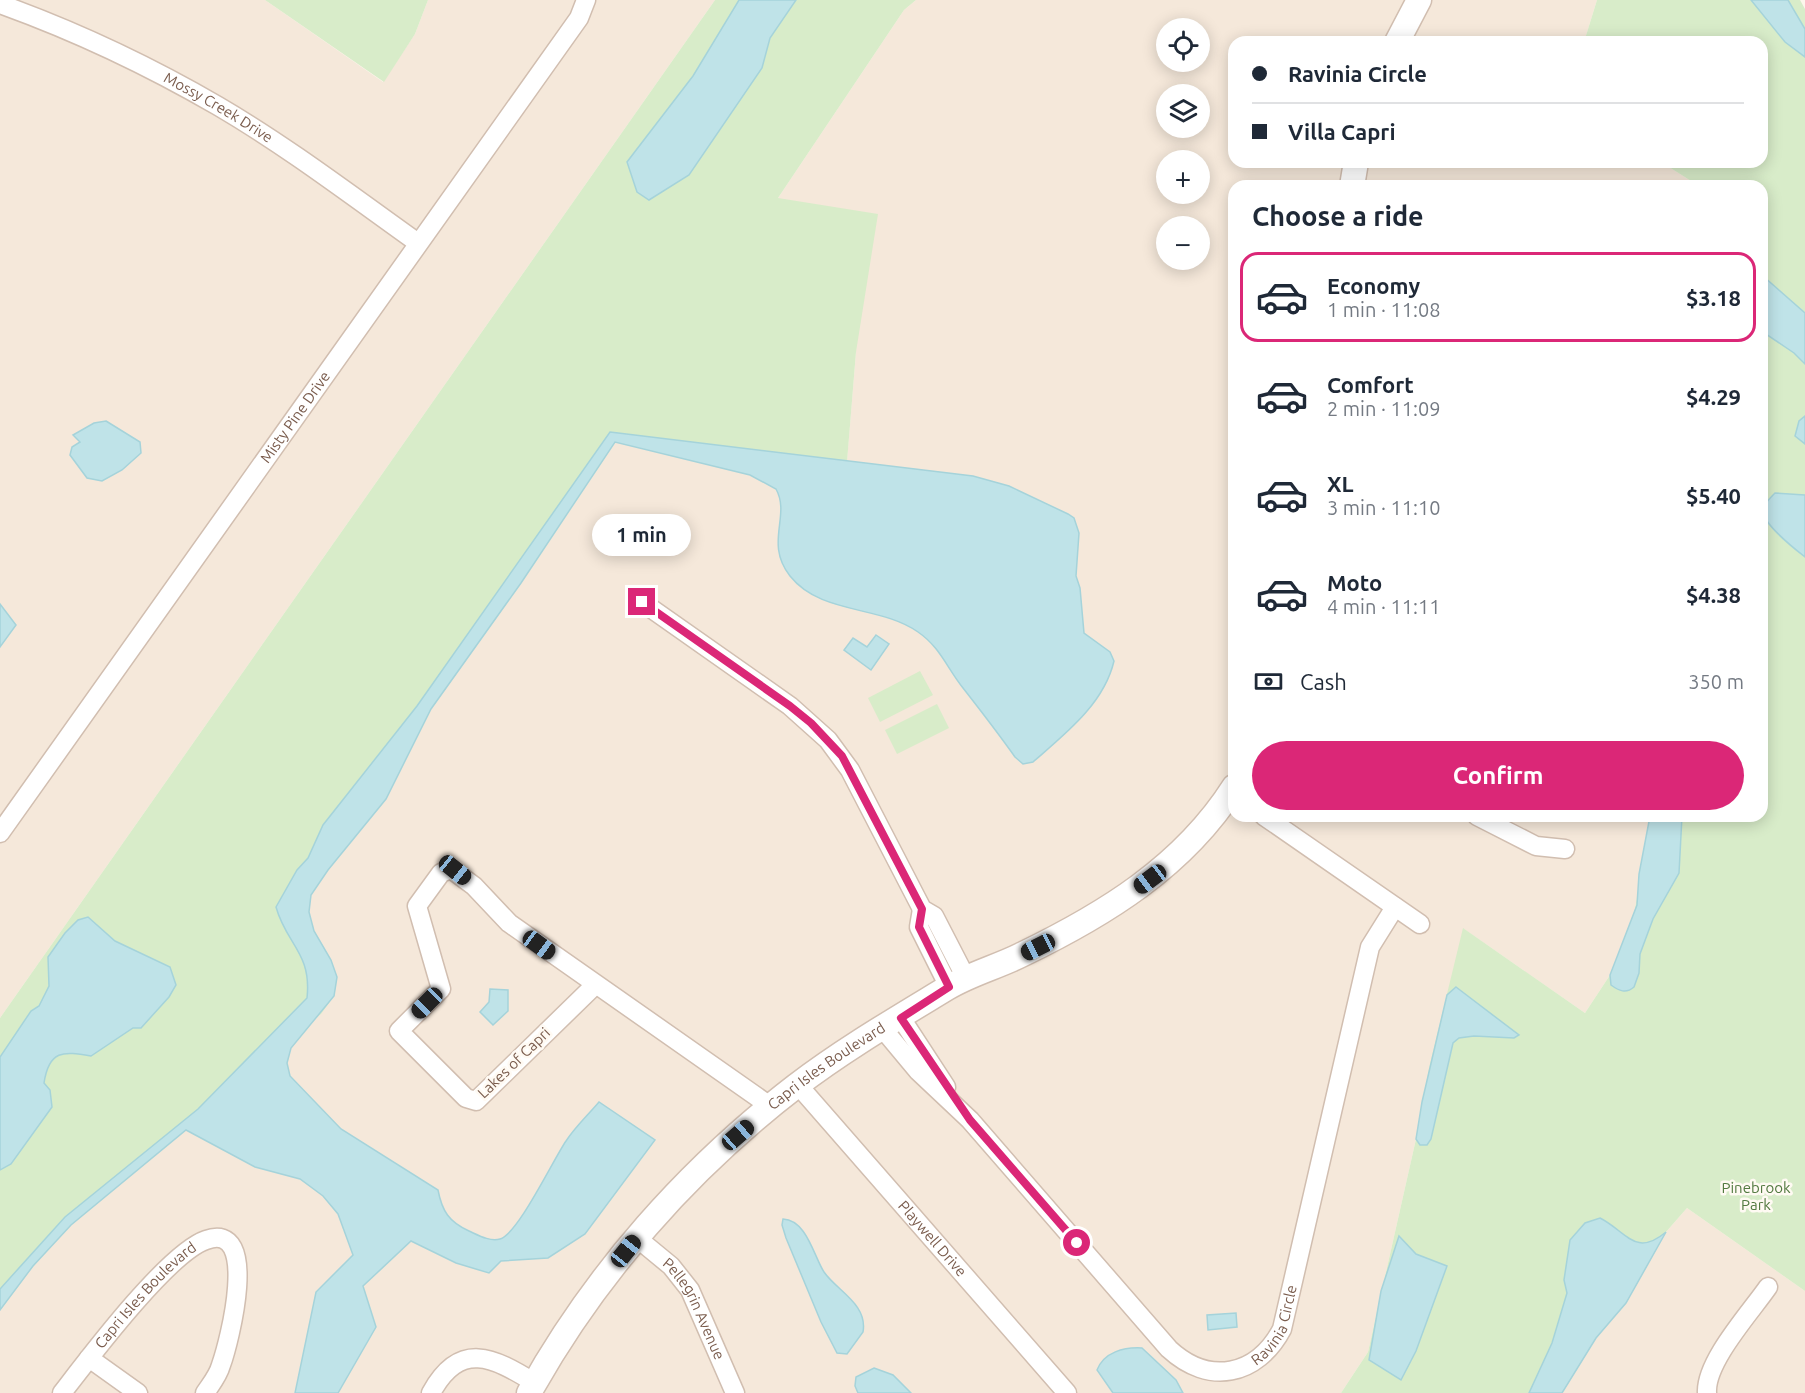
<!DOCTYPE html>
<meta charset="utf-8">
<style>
body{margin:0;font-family:Ubuntu,sans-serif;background:#f6f6f7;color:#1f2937;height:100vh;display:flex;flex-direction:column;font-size:22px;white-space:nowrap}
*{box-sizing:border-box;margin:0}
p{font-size:20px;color:#747a83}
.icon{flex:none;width:33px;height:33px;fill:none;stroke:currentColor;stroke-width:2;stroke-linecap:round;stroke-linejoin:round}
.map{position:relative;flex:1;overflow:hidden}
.drawer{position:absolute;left:1228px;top:180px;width:540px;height:642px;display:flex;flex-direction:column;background:#fff;border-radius:18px;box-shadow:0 3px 15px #0003}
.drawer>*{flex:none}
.guide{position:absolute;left:1228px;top:36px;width:540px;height:132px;border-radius:18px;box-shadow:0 3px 15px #0003;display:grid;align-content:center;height:132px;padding:0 24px;background:#fff}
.buttons{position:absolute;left:1156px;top:18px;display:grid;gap:12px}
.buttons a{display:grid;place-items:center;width:54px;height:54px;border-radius:50%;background:#fff;box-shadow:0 3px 15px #0003;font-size:30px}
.end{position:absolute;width:27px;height:27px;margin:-14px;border:8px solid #db2777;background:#fff;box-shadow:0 0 0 3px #fff}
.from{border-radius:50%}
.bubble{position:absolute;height:42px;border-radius:21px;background:#fff;box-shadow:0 3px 15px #0003;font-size:20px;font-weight:700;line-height:42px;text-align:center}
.car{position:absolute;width:18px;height:36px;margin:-18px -9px;border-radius:8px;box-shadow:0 0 4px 2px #0007;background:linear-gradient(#222 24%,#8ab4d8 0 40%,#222 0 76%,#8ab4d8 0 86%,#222 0)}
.guide b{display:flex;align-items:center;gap:21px;height:57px;font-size:22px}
.guide b+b{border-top:2px solid #e0e1e3}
.guide i{width:15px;height:15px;background:#1f2937}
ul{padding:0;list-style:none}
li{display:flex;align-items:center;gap:18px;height:90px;margin:0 12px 9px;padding:0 12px;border:3px solid transparent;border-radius:18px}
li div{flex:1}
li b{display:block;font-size:22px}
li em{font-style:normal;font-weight:700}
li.active{border-color:#db2777}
li>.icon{width:54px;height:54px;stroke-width:1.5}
h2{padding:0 24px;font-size:27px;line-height:72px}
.pay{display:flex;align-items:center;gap:15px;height:66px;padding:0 24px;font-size:22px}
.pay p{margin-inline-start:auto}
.cta{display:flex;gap:12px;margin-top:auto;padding:12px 24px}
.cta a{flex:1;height:69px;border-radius:36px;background:#db2777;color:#fff;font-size:24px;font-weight:700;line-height:69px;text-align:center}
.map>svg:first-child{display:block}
</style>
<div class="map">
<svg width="1805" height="1393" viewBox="0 0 1805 1393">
<rect width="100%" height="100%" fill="#fdf6ec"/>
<g fill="#f5e8da" fill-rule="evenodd">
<path d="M0,0H265L383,82L415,34L428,0H715L0,1018Z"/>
<path d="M916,0H1597L1584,42H1234V162H1661L1699,186H1234V816H1650L1634,915L1610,975L1585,1013L1464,929L1422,1102L1416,1139L1368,1352L1341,1393H0V1310L33,1266L71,1225L185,1130L331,960L314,931L309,912L311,895L328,870L386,799L431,709L521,583L615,442L750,475L847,461L856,352L778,198L904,10ZM1167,28H1200V62H1167ZM1167,94H1200V128H1167ZM1167,160H1200V194H1167ZM1167,226H1200V260H1167Z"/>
<path d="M1687,1208L1805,1291V1393H1562L1596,1338L1626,1303L1666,1232Z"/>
</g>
<g fill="#d8ecc9">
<path d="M265,0H428L415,34L384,82Z"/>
<path d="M715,0H916L904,10L778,198L878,214L856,352L847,462L750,475L615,442L521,583L431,709L386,799L328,870L311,895L309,912L314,931L331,960L337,977L334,996L321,1014L71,1225L33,1266L0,1310V1018Z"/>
<path d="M1597,0H1800L1805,9V1291L1687,1208L1666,1232L1626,1303L1596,1338L1562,1393H1341L1368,1352L1416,1139L1429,1068L1463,928L1585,1013L1610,975L1634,915L1650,816H1762V186H1699L1661,162H1762V42H1584Z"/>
<path d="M920,671L933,695L880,722L868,698Z"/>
<path d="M937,704L949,728L897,754L885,730Z"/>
</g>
<g fill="#bfe3e8" stroke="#a5d3da" stroke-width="1.5">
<path d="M739,0H796L770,38L762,68L689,175L649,200L637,192L627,162L693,76Z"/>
<path d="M1751,0H1788L1805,29V57L1785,42Z"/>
<path d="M1763,276L1805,313V364L1794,353L1763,332Z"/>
<path d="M1805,416V444L1795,436L1799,421Z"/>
<path d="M106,421L140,442L141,453L122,470L102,481L87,478L70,455L72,447L80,442L73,435L94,423Z"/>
<path d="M610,432L973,476L1009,486L1068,514L1074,518L1079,533L1076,576L1080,588L1084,633L1110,652L1114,661C1104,704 1065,734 1033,762L1023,764L1015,757C998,733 981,711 963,688C947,668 940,647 918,632C880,605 821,615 790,576C764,543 791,516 776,489L750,475L615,442L521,583L431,709L386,799L328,870L311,895L309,912L314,931L331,960L337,977L334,996L291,1048L287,1063L290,1076L341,1129L438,1190C442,1211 449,1222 469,1231C478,1235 490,1242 500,1239C518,1234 553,1160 566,1141C575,1127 588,1115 599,1102L655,1140L585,1234L548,1258L501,1261L489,1273L456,1263L411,1241L363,1286L376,1327L338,1393H295L316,1292L353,1255L338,1214L323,1196L300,1179L255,1167L186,1130L71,1225L33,1266L0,1310V1289L65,1217L198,1109L307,998C312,953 286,944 276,907L297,870L308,858L323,825L417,706Z"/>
<path d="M1775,493L1805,495V557C1796,550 1758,520 1763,508C1765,503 1771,497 1775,493Z"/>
<path d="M0,604L16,625L0,647Z"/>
<path d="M876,635L889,644L871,670L844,650L853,638L867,647Z"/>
<path d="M1650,816H1682L1679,873L1653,919L1640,954L1639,973L1634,987C1626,994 1619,991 1611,985L1610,975L1637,905L1639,874Z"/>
<path d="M88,917L115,941L170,967L176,985L169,997L141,1028H133L91,1056C63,1051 49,1050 44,1083L50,1090L52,1107L11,1164L0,1170V1057L31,1011L39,1006L49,986L48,957L65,933L78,920Z"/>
<path d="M1456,987L1519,1035L1514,1038L1474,1036L1459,1038L1453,1043L1431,1139L1427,1145H1420L1416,1139L1422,1102L1447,995Z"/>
<path d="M490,989L508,990V1011L493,1025L480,1012L489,1002Z"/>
<path d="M1600,1218C1626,1231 1635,1258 1666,1232L1626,1303L1596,1338L1562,1393H1529L1552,1343L1567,1293L1564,1280L1570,1240L1585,1223Z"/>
<path d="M783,1219C807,1220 814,1257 824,1272C837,1291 868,1304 863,1332L847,1354L837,1353L821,1322L786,1238L782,1225Z"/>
<path d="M1399,1236L1416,1254L1447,1266L1416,1351L1401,1380L1369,1360L1381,1291Z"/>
<path d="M1236,1313L1237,1327L1208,1330L1207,1315Z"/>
<path d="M1142,1348L1176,1380L1183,1393H1113L1097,1370C1104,1352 1124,1347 1142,1348Z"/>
<path d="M874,1368L893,1375L911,1393H858L855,1386L856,1377Z"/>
</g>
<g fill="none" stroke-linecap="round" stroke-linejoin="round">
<g stroke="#d1beb0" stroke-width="21">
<g id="minor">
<path id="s1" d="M0,4C75,31 149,66 218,106C288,147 352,196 418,243"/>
<path d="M642,602L790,706L828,740L850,770L922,909L934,916L966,978"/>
<path d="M1264,816L1420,924"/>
<path d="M1477,816L1536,846L1565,849"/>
<path id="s2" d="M0,833L579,18L586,0"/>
<path d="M922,909L919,927L949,987"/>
<path d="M595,985L476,1101L466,1098L399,1031L441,989L417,906L441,873L451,869L474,886L509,923L770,1106"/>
<path d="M901,1018L946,1087"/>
<path id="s3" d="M883,1029L918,1071L970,1120L1169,1349C1209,1386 1257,1376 1282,1329L1370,947L1395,907"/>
<path id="s4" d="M798,1085L1067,1393"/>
<path id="s5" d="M637,1238L671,1266L690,1290L735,1393"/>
<path d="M89,1358L138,1393"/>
<path id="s6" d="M62,1393C89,1358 168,1253 206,1240C261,1220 229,1343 221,1365C218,1376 211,1384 205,1393"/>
<path d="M431,1393C460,1340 493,1357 535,1383"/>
<path d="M1707,1393C1705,1362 1750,1313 1768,1287"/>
</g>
</g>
<g stroke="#d1beb0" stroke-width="27">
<g id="tertiary">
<path d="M1397,42L1419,0"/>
<path d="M1352,186L1356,162"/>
<path id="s7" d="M529,1393C595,1274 688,1169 796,1086C843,1050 896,1019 947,988C970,974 997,967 1021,955C1104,915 1183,867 1234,787"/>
</g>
</g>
<use href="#minor" stroke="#fff" stroke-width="18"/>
<use href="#tertiary" stroke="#fff" stroke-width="24"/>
</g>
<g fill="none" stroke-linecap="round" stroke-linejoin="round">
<path stroke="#db2777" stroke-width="8" d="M642,602L790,706L811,723L842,756L922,909L919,927L949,987L901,1018L970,1120L1077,1243"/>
</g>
<g text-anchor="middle" stroke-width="5" stroke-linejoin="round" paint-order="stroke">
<g font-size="15" fill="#7a5c4d" stroke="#fffaf3">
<text dy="5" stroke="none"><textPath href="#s1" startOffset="242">Mossy Creek Drive</textPath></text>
<text dy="5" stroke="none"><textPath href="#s2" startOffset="510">Misty Pine Drive</textPath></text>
<text transform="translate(514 1063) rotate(-44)" y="5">Lakes of Capri</text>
<text dy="5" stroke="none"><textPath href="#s7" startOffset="446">Capri Isles Boulevard</textPath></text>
<text dy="5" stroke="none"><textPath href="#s4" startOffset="204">Playwell Drive</textPath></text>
<text dy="5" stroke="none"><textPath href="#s6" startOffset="129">Capri Isles Boulevard</textPath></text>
<text dy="5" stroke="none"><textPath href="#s5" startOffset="93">Pellegrin Avenue</textPath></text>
<text dy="5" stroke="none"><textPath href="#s3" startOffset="566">Ravinia Circle</textPath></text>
</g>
<g font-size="15" fill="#537a41" stroke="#fffaf3">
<text x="1756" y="1193">Pinebrook<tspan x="1756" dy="17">Park</tspan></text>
</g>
</g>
</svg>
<div class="buttons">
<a><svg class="icon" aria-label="locate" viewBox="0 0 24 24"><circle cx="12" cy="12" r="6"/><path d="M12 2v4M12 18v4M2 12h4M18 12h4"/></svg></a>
<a><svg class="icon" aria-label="layers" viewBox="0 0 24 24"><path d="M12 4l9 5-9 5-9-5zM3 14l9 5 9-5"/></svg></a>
<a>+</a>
<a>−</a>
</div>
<i class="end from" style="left:1077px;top:1243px"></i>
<i class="end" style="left:642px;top:602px"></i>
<div class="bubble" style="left:592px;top:514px;width:99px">1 min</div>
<i class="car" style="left:455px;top:870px;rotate:129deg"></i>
<i class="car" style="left:1150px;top:879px;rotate:233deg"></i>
<i class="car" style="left:539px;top:945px;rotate:126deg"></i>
<i class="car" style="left:1038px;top:947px;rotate:243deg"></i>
<i class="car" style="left:427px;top:1003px;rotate:225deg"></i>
<i class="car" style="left:738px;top:1135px;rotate:49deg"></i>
<i class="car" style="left:626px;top:1251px;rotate:39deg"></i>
<div class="guide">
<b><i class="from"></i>Ravinia Circle</b>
<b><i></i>Villa Capri</b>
</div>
<section class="drawer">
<h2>Choose a ride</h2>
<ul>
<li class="active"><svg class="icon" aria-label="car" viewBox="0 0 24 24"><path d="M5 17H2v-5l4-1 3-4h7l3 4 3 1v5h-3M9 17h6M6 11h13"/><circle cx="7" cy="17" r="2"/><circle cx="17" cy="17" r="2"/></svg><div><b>Economy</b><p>1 min · 11:08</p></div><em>$3.18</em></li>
<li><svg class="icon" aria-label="car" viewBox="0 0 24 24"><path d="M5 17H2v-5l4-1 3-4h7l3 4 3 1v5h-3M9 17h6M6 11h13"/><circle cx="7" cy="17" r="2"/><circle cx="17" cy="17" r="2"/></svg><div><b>Comfort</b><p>2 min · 11:09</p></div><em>$4.29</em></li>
<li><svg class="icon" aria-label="car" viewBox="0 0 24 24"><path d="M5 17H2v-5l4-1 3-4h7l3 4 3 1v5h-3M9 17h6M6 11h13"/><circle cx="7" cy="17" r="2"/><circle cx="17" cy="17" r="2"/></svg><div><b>XL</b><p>3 min · 11:10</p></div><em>$5.40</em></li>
<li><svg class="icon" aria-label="car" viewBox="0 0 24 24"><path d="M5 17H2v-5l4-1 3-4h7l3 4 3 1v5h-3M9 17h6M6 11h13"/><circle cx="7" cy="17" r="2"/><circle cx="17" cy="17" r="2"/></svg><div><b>Moto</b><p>4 min · 11:11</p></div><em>$4.38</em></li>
</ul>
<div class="pay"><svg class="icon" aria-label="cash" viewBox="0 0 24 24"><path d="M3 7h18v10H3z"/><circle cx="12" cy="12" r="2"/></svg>Cash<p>350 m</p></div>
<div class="cta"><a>Confirm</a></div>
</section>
</div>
